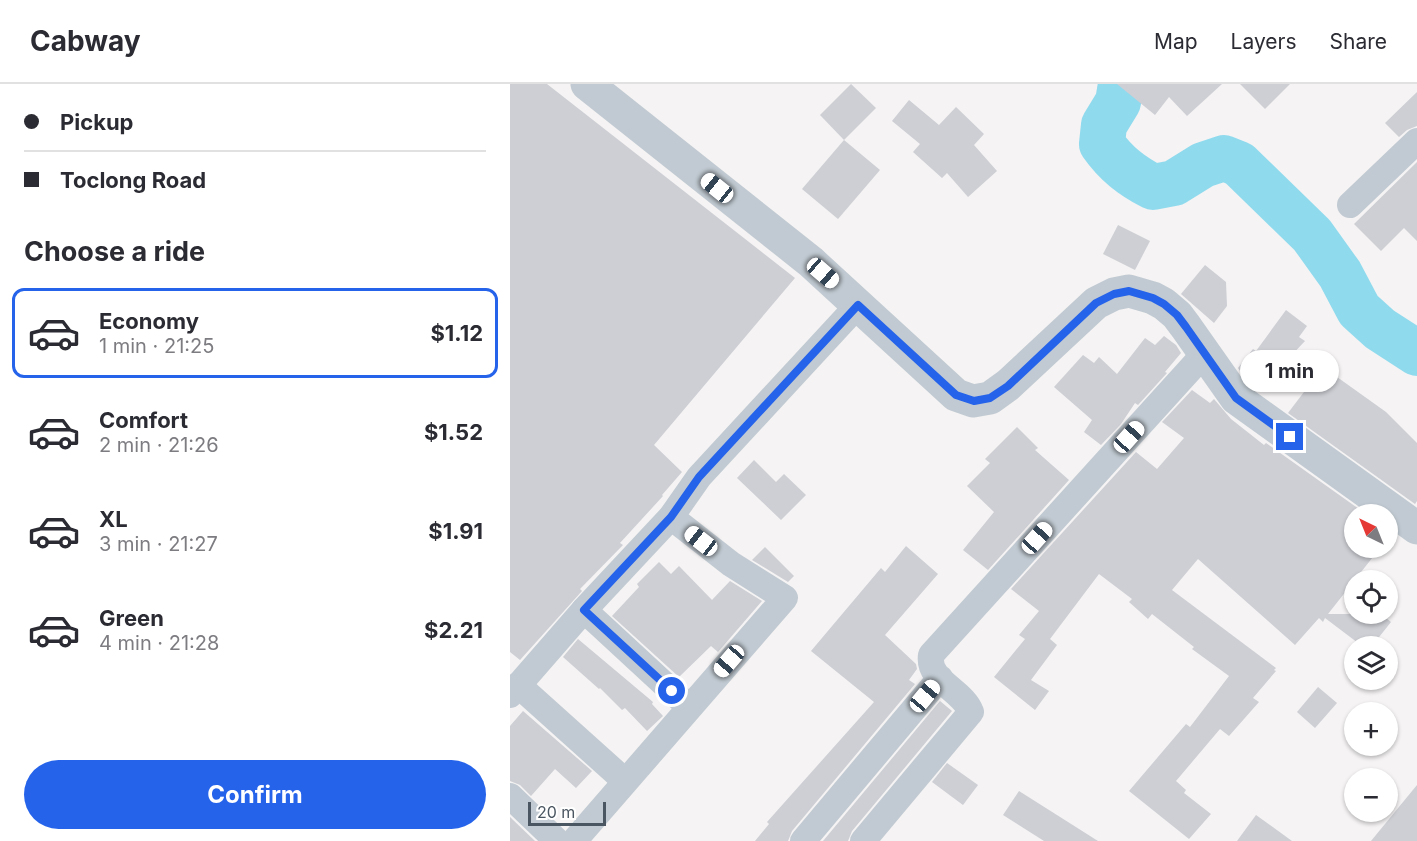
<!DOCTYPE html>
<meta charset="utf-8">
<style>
body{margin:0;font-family:Inter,sans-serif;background:#f2f2f3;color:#2b2b33;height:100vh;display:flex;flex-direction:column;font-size:22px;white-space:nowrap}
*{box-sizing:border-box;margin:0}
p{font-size:20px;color:#7c7c81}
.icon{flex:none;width:33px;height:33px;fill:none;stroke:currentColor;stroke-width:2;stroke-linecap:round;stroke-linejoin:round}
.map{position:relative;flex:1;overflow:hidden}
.panel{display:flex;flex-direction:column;background:#fff;width:510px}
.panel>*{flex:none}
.guide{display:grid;align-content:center;height:132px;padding:0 24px;background:#fff}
.needle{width:39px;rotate:317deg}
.fabs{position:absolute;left:834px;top:420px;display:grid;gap:12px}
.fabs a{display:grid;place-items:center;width:54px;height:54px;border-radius:50%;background:#fff;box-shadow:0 2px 4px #0004;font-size:30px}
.scale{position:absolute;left:18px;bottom:15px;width:78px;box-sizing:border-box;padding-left:6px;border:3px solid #4a5661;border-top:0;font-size:16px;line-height:21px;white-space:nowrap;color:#4a5661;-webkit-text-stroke:4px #fff;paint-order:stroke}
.end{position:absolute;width:27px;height:27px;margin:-14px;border:8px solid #2563eb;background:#fff;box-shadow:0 0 0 3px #fff}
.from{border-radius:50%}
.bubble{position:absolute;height:42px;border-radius:21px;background:#fff;box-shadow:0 2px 4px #0004;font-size:20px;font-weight:700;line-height:42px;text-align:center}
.car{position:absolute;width:18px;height:36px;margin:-18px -9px;border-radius:8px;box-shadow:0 0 4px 2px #0007;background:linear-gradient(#fff 24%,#345 0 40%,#fff 0 76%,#345 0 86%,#fff 0)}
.guide b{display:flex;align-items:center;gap:21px;height:57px;font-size:22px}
.guide b+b{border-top:2px solid #e1e1e2}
.guide i{width:15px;height:15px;background:#2b2b33}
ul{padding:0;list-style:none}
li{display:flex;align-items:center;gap:18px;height:90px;margin:0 12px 9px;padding:0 12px;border:3px solid transparent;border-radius:12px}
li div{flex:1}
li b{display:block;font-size:22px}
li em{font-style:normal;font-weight:700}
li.selected{border-color:#2563eb}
li>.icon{width:54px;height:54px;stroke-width:1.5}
h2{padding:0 24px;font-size:27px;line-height:72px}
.primary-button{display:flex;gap:12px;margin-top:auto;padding:12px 24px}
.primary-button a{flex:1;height:69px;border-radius:36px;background:#2563eb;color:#fff;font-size:24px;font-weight:700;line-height:69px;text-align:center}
header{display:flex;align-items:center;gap:36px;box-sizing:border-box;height:84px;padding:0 30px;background:#fff;border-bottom:2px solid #e1e1e2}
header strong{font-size:28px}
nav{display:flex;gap:33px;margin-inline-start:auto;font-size:21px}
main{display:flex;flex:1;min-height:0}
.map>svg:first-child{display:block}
</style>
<header>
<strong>Cabway</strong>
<nav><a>Map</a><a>Layers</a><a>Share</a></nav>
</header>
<main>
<section class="panel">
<div class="guide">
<b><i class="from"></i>Pickup</b>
<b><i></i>Toclong Road</b>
</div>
<h2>Choose a ride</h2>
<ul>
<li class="selected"><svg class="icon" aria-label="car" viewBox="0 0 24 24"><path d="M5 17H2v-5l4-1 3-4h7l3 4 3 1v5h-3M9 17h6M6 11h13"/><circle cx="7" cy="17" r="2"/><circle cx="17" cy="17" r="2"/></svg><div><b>Economy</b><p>1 min · 21:25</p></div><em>$1.12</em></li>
<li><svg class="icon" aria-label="car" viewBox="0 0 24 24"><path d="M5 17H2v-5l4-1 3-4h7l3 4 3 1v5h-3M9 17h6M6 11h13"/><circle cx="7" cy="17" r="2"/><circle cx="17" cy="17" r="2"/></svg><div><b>Comfort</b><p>2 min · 21:26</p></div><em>$1.52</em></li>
<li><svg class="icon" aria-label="car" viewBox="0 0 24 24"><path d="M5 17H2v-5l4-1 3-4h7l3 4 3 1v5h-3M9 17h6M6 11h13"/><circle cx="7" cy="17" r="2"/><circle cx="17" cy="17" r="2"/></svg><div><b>XL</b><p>3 min · 21:27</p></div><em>$1.91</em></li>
<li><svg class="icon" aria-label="car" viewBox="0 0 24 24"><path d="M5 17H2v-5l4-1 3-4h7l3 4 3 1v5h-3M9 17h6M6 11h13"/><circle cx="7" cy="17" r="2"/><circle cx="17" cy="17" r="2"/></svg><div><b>Green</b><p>4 min · 21:28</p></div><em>$2.21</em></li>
</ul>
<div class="primary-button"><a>Confirm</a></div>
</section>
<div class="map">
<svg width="907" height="757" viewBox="0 0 907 757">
<rect width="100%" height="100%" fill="#f5f3f3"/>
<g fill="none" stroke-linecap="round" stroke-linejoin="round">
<path stroke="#90daee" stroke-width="46" d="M611,0L608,18L594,41L592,60C606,80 622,92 643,103L664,99L693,81L714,74L729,80L802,151L830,190L849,226L870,245L907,269"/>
</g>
<g fill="#cdcfd5">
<path d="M0,0H37L285,194L144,361L172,388L152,411L153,412L110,459L113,461L70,505L72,507L10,576L0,568Z"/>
<path d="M341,0L366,24L334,56L310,31Z"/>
<path d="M607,0H712L677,32L659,13L645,31Z"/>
<path d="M730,0H780L755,25Z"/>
<path d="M907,8V42L897,46L889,53L875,39Z"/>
<path d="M399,16L429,41L446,23L474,50L464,61L487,87L458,113L437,89L432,94L403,68L410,60L382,37Z"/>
<path d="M334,56L370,86L328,135L292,105Z"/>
<path d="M907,78V157L894,144L871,167L844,140Z"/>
<path d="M608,141L640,157L625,186L593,170Z"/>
<path d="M695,181L716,198L717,222L704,239L671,210Z"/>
<path d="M776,226L797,242L789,253L795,257L748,307L740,301L728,284L743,265L746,267Z"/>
<path d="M654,252L666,261L671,269L655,288L657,289L628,321L625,319L611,340L591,361L574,348L582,336L544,303L573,271L584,279L589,273L607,290L635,254L645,261Z"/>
<path d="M813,283L876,328L907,359V417L905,420L778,329Z"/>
<path d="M682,306L700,319L704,315L721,335L754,361L756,359L856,430H844V464H870L818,530H871L881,538L862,562H852L815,534L813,538L809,534L785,561L688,475L662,506L766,584L764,586L766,587L743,614L749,618L719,652L710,645L666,697L676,706L674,709L701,730L679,755L619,707L676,640L680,643L719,592L682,565L684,563L642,530L638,535L619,518L622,515L589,490L540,555L547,561L521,596L539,607L525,626L484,593L515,555L509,551L529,527L501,505L626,368L647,385L674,354L652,338Z"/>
<path d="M507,343L528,364L525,366L559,396L478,486L453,466L484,428L457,402L480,379L475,375Z"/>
<path d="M244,376L266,398L274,390L296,411L271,436L227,394Z"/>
<path d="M396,462L428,490L375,551L406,580L407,585L399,596L405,600L282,747L278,757H245L259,740L257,738L364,618L301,567L371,484L375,488Z"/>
<path d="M255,463L284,492L278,498L242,476Z"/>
<path d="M149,478L161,490L169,482L202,516L220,497L252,517L208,568L201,562L169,593L102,532L129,503L127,500Z"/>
<path d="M68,555L143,618L142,620L153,632L137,647L115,624L112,626L90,604L89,605L53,573Z"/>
<path d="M808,603L827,619L805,644L787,628Z"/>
<path d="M430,617L442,627L342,747L338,757H313Z"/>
<path d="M13,627L82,687L66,704L45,685L21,712L10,701L0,697V642Z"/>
<path d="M437,679L468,701L453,721L422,698Z"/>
<path d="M907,701V757H861Z"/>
<path d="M509,707L588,757H534L493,731Z"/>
<path d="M746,731L782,757H727Z"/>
<path d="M0,733L25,757H0Z"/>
</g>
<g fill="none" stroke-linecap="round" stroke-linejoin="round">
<g stroke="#c1cad2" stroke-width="26">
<path d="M840,121L907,57"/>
<path d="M74,526L179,623"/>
<path d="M8,601L115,697"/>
<path d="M0,611L74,526L161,433L189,393L348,221"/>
<path d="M0,712L47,757"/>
<path d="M64,757L275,514L221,480L161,433"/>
<path d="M293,757L430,594"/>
<path d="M353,757L461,628C453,606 417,597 421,571L695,269"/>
</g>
<path stroke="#c1cad2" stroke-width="33" d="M77,0L301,178L446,311L463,317L480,314L498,301L586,219L604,210L619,207L643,214L654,220L667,231L676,243L726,314L907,444"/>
</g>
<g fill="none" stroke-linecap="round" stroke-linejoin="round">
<path stroke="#2563eb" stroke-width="8" d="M162,607L74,526L161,433L189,393L348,221L446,311L464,317L480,314L498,302L586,219L604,210L619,207L643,214L654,220L667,231L676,243L726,314L780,353"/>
</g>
</svg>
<div class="fabs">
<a><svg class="needle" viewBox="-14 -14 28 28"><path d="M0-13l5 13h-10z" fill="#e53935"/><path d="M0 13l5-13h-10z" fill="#7c7c81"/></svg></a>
<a><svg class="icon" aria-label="locate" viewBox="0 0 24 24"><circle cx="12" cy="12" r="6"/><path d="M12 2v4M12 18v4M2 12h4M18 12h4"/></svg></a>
<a><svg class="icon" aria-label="layers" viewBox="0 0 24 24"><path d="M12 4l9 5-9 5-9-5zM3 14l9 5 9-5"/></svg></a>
<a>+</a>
<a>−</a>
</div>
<div class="scale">20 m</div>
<i class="end from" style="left:162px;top:607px"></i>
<i class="end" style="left:780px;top:353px"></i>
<div class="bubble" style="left:730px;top:266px;width:99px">1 min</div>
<i class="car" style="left:207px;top:104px;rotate:309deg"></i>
<i class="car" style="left:313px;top:189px;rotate:131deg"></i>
<i class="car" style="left:619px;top:353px;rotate:42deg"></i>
<i class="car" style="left:527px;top:454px;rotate:42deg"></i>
<i class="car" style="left:191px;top:457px;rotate:308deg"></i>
<i class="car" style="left:219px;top:577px;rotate:221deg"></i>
<i class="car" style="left:415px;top:612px;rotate:40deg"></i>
</div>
</main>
